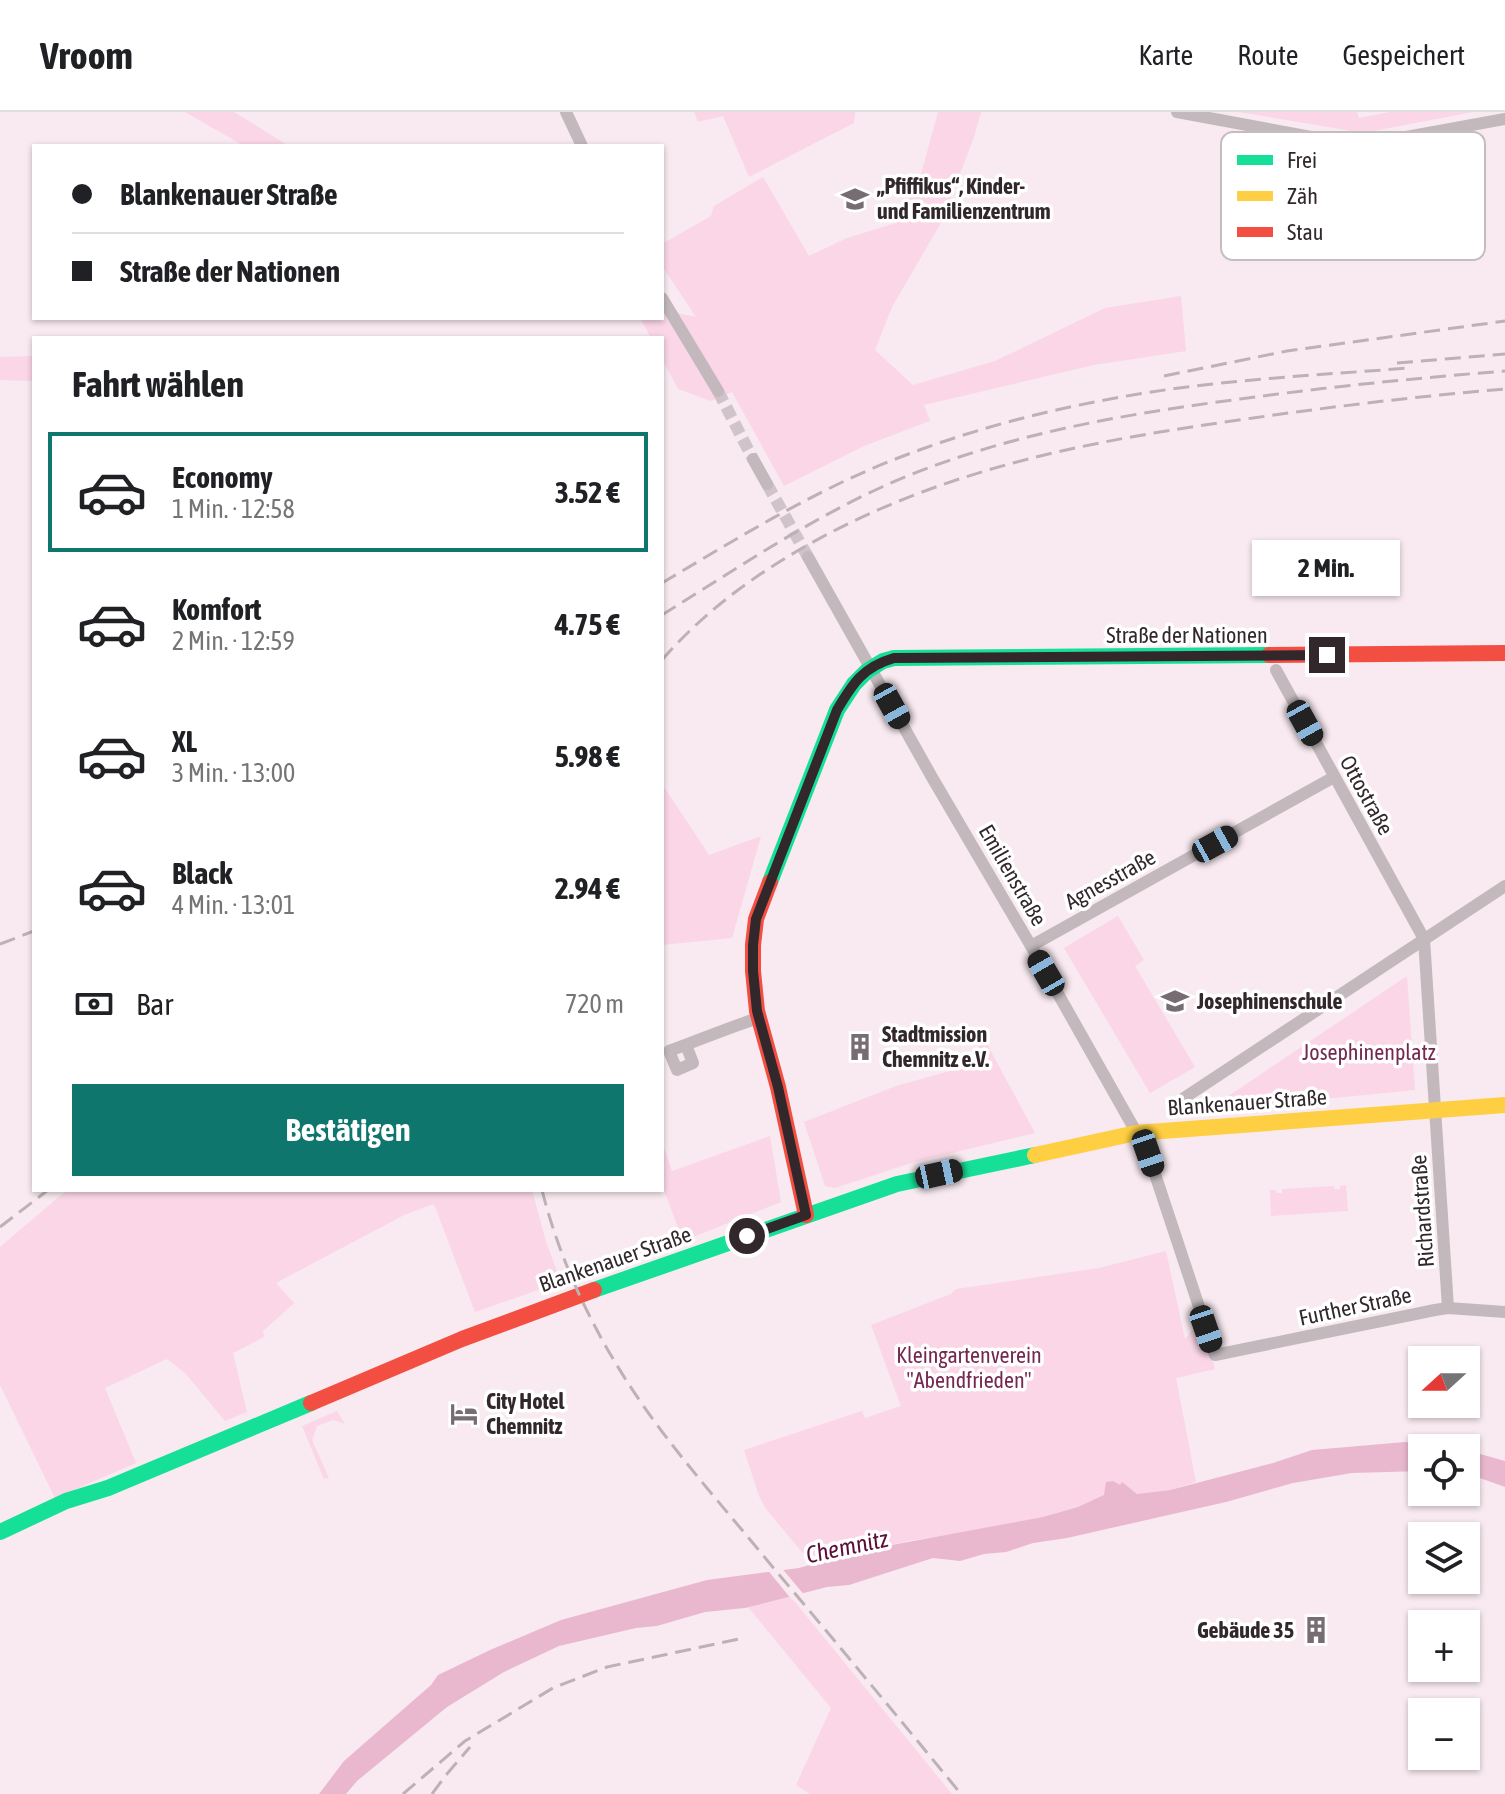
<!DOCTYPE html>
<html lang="de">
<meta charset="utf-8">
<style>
body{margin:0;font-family:"Asap Condensed",sans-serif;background:#f2f2f2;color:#202124;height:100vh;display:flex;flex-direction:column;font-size:30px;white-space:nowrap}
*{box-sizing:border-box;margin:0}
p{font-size:26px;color:#757577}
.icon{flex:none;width:44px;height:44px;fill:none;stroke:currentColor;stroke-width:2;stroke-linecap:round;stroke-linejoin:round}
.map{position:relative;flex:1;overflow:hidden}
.sheet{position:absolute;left:32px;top:224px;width:632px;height:856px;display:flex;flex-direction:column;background:#fff;border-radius:0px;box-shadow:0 2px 6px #0004}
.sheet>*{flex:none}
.banner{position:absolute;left:32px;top:32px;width:632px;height:176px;border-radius:0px;box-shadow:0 2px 6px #0004;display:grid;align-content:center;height:176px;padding:0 40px;background:#fff}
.needle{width:52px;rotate:249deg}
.controls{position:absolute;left:1408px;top:1234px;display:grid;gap:16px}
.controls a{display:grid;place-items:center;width:72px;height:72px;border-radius:0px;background:#fff;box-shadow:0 2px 6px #0004;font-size:40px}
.end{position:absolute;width:36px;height:36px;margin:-18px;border:10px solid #32282c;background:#fff;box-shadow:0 0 0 4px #fff}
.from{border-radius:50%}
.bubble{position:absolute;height:56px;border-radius:0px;background:#fff;box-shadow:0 2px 6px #0004;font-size:26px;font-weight:700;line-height:56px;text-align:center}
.car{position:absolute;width:24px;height:48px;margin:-24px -12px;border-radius:10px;box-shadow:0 0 6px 2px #0007;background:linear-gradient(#222 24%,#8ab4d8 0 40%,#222 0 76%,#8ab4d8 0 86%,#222 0)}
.banner b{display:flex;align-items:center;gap:28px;height:76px;font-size:30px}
.banner b+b{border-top:2px solid #e0e0e0}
.banner i{width:20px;height:20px;background:#202124}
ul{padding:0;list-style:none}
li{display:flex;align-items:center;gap:24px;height:120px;margin:0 16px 12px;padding:0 24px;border:4px solid transparent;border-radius:0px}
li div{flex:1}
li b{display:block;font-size:30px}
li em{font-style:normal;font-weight:700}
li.on{border-color:#0f766e}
li>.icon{width:72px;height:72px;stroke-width:1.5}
h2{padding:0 40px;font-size:36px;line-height:96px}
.pay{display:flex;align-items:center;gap:20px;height:88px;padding:0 40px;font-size:30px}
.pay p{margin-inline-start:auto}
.action{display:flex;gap:16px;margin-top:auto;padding:16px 40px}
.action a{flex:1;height:92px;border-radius:0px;background:#0f766e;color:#fff;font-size:32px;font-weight:700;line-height:92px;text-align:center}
header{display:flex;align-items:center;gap:48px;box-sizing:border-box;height:112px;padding:0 40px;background:#fff;border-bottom:2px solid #e0e0e0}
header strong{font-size:38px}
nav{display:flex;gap:44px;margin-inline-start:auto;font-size:28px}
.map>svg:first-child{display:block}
</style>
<header>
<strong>Vroom</strong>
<nav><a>Karte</a><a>Route</a><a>Gespeichert</a></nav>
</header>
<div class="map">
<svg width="1505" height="1682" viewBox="0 0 1505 1682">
<rect width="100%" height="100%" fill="#f8eaf0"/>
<g fill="#fad6e6">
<path d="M185,0H234L289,34H244Z"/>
<path d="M694,0H855L854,11L749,65L723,4L698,10Z"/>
<path d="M938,0H981L974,25L942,109L892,195L875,238L913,273L995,249L1105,196L1181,184L1186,239L1094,253L924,293L930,309L864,334L784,374L732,280L711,289L678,277L662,247V226H651L640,206H662V198L696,205L662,154V132L711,104L714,94L763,65L809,144L847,126L896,111L921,62Z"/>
<path d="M1239,0H1357L1359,6L1390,0H1473L1373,19L1358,20Z"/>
<path d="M34,244V269L0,268V245Z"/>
<path d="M662,672L709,743L761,724L732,826L662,833Z"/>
<path d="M1118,804L1144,848L1135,854L1195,955L1150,981L1064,836Z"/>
<path d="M1407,864L1415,978L1231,996L1227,985Z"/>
<path d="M981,921L1035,1021L911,1051L835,1076L825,1074L804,1010L896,974L975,952Z"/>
<path d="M770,1024L781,1090L683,1129L662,1073V1030L672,1059Z"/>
<path d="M1346,1073L1348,1099L1271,1104L1270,1078H1276L1277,1081H1282V1077L1334,1074V1077H1340V1074Z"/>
<path d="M67,1078H532L546,1130L561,1170L475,1200L434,1092L404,1103L276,1171L294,1191L263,1219L264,1225L233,1241L247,1300L225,1309L186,1262L167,1247L105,1276L136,1351L55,1386L0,1273V1135Z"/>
<path d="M1166,1139L1185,1227L1200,1210L1215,1257L1176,1266L1196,1370L1170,1378L1137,1382L1122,1371C1082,1409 965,1419 909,1429C876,1435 844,1443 812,1452L766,1397L759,1384L744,1338L862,1299L865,1306L901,1294L871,1213L951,1182L956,1177L1099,1156Z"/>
<path d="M337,1299L345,1312L333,1308L317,1314L312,1328L329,1366L324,1367L302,1314Z"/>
<path d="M790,1484L952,1682H810L796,1673L831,1596L748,1495Z"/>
</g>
<g fill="#eab8ce">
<path d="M1405,1330L1458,1336H1422V1359L1352,1361L1293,1371L1226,1390L1067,1426L1033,1431L1006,1440L984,1442L960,1449L933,1446L849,1473L827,1475L745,1496L705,1500L657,1514L636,1516L559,1534L504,1560L447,1595L357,1669L346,1682H319L344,1649L431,1573L438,1563L490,1538L561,1508L707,1468L799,1456L854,1440L1043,1405L1078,1395L1104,1383L1106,1370L1113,1369L1120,1373L1122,1370L1137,1382L1170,1378L1273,1351L1312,1338Z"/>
<path d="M1466,1338L1505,1349V1375L1466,1361Z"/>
</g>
<path fill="#f8eaf0" d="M780,1454L806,1485L792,1488L766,1456Z"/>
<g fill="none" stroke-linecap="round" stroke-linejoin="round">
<g stroke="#d0c3c9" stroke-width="12" stroke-dasharray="12 6" stroke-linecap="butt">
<path d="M718,279L753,347"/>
<path d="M767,372L808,445"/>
</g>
<g stroke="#c3b9bd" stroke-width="12">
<path d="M566,0L582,34"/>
<path d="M1177,0L1349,32H1368L1505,7"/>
<path d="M662,186L718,279"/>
<path d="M753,347L767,372"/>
<path d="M808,445L933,667L1031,834L1148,1041L1215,1243L1435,1198L1448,1196L1505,1200"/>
<path d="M1276,558L1424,827L1448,1196"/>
<path d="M1031,834L1334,665"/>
<path d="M686,933L693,951L677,958L669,939C699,928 728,916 758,906"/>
<path d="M1184,986L1505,774"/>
</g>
<g stroke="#16e098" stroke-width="16">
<path d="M770,770L837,598L854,572L867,559L883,549L894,546L1269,543"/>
<path d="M594,1178L897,1072L1035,1043"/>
<path d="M0,1420L66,1389L108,1376L311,1291"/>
</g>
<path stroke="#ffcf43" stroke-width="16" d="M1035,1043L1136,1021L1505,993"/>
<g stroke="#f24e42" stroke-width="16">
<path d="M1269,543L1505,541"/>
<path d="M770,770L756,807L753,833V859L757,899L778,975L806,1103"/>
<path d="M311,1291L462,1227L594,1178"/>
</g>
<g stroke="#bcb1b5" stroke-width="3" stroke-dasharray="16 8" stroke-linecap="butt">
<path d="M1397,251L1505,242"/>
<path d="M1164,264L1287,239L1505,209"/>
<path d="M662,471C738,426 815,378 898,346C988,311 1083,289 1179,276C1255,266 1332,262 1409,256"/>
<path d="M662,503C733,459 805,410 882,375C995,324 1118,303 1240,287C1328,275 1416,266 1505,259"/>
<path d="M662,548C708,495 763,457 824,424C960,352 1102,327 1253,306C1337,294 1421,284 1505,277"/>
<path d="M0,832L34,819"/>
<path d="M542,1078C559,1146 590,1212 628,1271C670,1336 723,1394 771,1453C835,1529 898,1605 961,1682"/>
<path d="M0,1115L48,1078"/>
<path d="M403,1682L465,1629L553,1576L607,1555L739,1527"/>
<path d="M432,1682L446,1663L470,1635"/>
</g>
</g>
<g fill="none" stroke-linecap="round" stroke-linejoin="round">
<path stroke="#32282c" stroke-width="10" d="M747,1124L806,1103L778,975L757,899L753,859V833L756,807L837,598C853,571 863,555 894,546L1327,543"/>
</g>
<defs>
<g id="school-bare" transform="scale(2.16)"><path d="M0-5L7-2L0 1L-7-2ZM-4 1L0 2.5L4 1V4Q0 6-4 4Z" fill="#776c71" stroke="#fff" stroke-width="2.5" paint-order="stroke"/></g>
<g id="building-bare" transform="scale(2.16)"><path d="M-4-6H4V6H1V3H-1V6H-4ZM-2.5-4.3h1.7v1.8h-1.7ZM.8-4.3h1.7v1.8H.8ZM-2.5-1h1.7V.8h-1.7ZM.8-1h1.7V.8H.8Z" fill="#776c71" stroke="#fff" stroke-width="2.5" paint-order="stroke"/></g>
<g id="hotel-bare" transform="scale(2.16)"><path d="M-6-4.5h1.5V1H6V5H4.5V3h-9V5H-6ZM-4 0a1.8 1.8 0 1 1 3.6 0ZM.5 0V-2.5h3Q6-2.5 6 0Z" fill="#776c71" stroke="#fff" stroke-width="2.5" paint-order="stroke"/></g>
</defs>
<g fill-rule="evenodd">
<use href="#school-bare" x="855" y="87"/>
<use href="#school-bare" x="1175" y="889"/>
<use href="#building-bare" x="860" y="935"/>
<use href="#hotel-bare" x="464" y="1302"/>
<use href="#building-bare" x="1316" y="1518"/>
</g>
<g text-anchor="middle" stroke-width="7" stroke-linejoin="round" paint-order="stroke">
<g font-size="22" font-weight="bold" fill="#32282c" stroke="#fff" text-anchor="start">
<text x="877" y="82">„Pfiffikus“, Kinder-<tspan x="877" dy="25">und Familienzentrum</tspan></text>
<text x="1197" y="897">Josephinenschule</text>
<text x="882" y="930">Stadtmission<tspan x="882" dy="25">Chemnitz e.V.</tspan></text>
<text x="486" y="1297">City Hotel<tspan x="486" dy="25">Chemnitz</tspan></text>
<text x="1294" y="1526" text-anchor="end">Gebäude 35</text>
</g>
<g font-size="22" fill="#32282c" stroke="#fff">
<text x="1187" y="531">Straße der Nationen</text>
<text transform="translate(1367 683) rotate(61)" y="8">Ottostraße</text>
<text transform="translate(1013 763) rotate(60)" y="8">Emilienstraße</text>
<text transform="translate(1110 767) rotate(-29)" y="8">Agnesstraße</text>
<text transform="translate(1247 990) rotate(-4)" y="8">Blankenauer Straße</text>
<text transform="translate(1422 1099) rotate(-94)" y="8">Richardstraße</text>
<text transform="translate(615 1147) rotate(-19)" y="8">Blankenauer Straße</text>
<text transform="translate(1355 1194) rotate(-12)" y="8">Further Straße</text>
</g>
<g font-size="22" fill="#752850" stroke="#fff">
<text x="1369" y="948">Josephinenplatz</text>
<text x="969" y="1251">Kleingartenverein<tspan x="969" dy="25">"Abendfrieden"</tspan></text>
</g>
<g font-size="24" font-style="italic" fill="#5b0e3a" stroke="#fff">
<text transform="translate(847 1435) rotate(-12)" y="8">Chemnitz</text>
</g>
</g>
<rect x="1221" y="20" width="264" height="128" rx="12" fill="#fff" stroke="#c2bec0" stroke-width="2"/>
<rect x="1237" y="43" width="36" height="10" fill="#16e098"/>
<rect x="1237" y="79" width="36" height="10" fill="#ffcf43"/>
<rect x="1237" y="115" width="36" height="10" fill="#f24e42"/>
<g font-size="22" fill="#32282c">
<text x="1287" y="56">Frei</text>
<text x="1287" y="92">Zäh</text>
<text x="1287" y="128">Stau</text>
</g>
</svg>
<div class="controls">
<a><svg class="needle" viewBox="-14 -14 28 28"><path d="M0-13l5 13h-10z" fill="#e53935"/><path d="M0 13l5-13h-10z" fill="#757577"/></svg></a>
<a><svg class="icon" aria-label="locate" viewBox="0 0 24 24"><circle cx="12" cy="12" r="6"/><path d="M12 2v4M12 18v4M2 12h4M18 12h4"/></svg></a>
<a><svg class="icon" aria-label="layers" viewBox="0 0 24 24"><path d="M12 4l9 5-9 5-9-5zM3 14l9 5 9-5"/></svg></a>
<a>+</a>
<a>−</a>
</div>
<i class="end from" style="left:747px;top:1124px"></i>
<i class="end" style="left:1327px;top:543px"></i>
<div class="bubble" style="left:1252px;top:428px;width:148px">2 Min.</div>
<i class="car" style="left:892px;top:594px;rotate:151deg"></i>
<i class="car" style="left:1305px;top:611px;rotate:151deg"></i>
<i class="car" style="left:1215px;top:732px;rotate:61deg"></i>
<i class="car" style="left:1046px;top:861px;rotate:330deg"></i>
<i class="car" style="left:1148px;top:1041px;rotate:161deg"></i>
<i class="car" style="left:939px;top:1062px;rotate:78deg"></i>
<i class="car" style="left:1206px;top:1217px;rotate:161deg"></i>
<div class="banner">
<b><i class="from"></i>Blankenauer Straße</b>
<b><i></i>Straße der Nationen</b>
</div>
<section class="sheet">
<h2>Fahrt wählen</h2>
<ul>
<li class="on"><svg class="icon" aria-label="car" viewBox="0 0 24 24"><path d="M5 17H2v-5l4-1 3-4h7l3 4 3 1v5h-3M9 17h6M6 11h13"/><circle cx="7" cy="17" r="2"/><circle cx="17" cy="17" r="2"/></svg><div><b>Economy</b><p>1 Min. · 12:58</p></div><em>3.52 €</em></li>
<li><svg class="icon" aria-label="car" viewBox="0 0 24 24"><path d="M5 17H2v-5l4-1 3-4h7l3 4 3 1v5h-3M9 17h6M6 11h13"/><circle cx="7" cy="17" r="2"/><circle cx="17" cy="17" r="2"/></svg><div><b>Komfort</b><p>2 Min. · 12:59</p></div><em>4.75 €</em></li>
<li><svg class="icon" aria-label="car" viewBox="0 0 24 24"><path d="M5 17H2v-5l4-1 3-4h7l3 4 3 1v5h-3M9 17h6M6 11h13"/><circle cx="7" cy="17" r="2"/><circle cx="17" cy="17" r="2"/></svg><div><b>XL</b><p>3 Min. · 13:00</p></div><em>5.98 €</em></li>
<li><svg class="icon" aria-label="car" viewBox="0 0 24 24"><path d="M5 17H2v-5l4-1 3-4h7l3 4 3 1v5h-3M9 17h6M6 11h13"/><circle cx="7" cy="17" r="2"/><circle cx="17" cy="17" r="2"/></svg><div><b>Black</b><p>4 Min. · 13:01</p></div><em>2.94 €</em></li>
</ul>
<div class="pay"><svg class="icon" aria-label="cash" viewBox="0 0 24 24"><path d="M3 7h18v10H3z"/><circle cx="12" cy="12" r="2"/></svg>Bar<p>720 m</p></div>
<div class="action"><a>Bestätigen</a></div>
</section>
</div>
